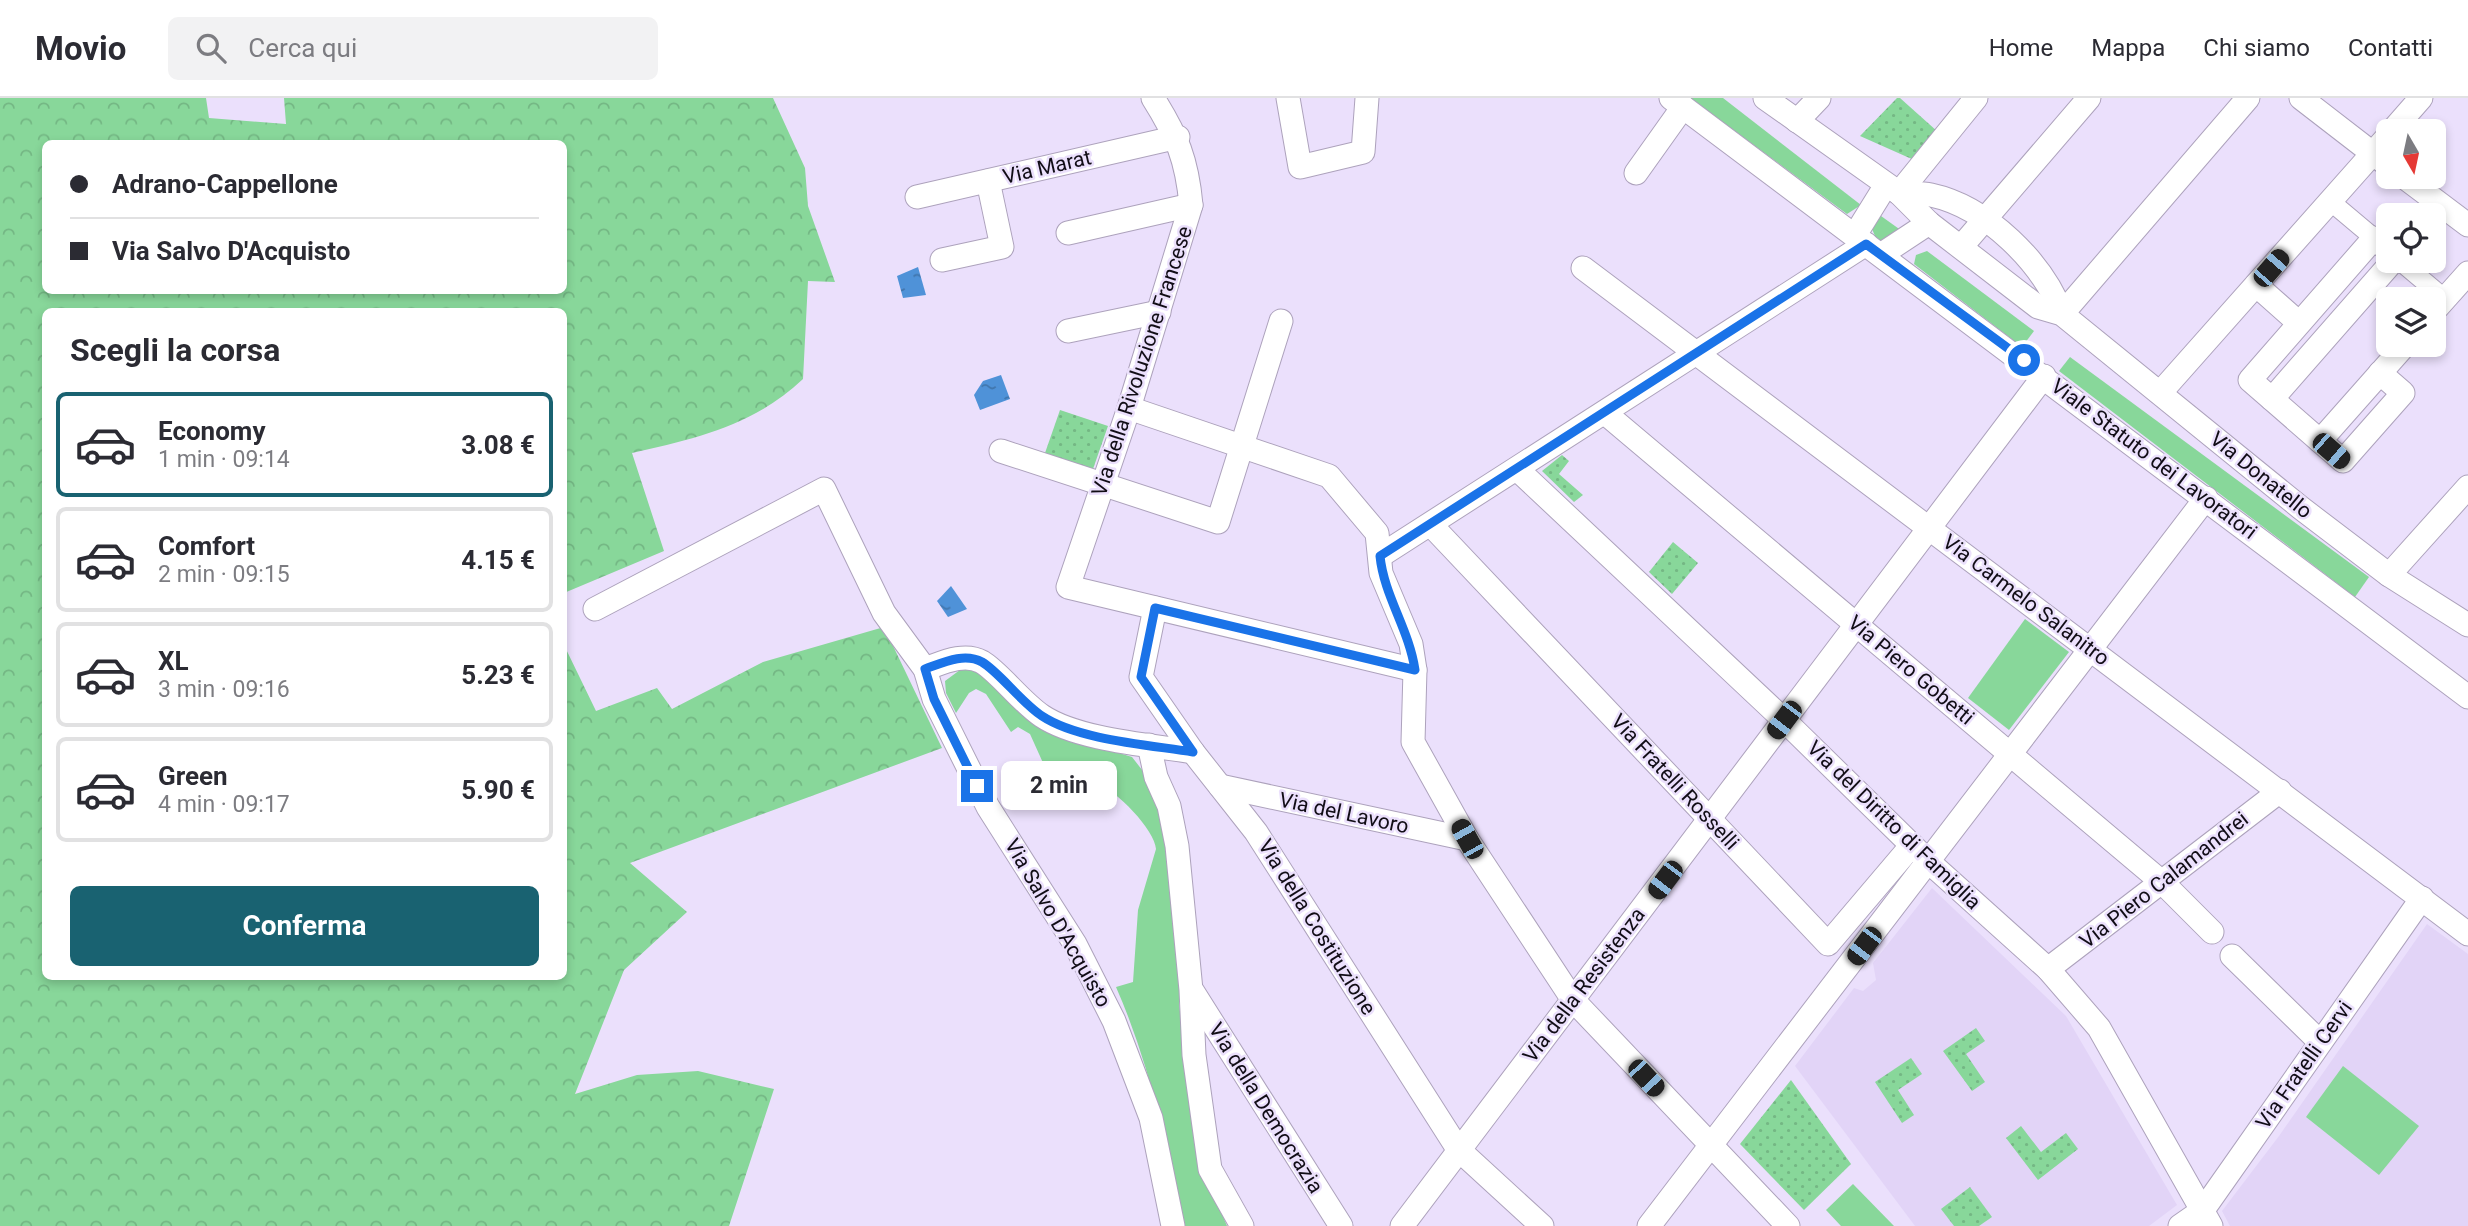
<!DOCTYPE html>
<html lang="it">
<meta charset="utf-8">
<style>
body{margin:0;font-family:Roboto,sans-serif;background:#f2f2f3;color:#2b2b33;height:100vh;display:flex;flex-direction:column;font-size:26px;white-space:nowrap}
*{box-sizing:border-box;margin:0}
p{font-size:23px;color:#7c7c81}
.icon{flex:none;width:38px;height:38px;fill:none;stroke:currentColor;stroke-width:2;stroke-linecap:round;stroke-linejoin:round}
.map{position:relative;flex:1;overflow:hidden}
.details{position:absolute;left:42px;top:210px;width:525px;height:672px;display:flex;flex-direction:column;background:#fff;border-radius:10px;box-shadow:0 4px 10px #0003}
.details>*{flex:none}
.hud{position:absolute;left:42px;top:42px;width:525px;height:154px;border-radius:10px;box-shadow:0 4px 10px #0003;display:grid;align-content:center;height:154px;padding:0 28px;background:#fff}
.needle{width:46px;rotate:171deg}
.fabs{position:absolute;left:2376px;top:21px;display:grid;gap:14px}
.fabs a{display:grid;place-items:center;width:70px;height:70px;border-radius:10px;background:#fff;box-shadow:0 4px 10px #0003;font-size:35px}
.end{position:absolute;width:32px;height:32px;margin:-16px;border:9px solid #1a73e8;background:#fff;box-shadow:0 0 0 4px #fff}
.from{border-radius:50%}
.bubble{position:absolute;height:49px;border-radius:10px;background:#fff;box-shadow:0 4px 10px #0003;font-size:23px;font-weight:700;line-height:49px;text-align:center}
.car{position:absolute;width:21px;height:42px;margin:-21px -10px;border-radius:9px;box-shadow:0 0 5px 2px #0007;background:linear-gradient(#222 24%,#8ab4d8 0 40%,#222 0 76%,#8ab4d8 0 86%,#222 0)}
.hud b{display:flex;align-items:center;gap:24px;height:66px;font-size:26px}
.hud b+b{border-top:2px solid #e1e1e2}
.hud i{width:18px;height:18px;background:#2b2b33}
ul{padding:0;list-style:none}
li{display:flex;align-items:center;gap:21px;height:105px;margin:0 14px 10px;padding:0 14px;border:4px solid #e1e1e2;border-radius:10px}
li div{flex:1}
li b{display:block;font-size:26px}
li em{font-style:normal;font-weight:700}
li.selected{border-color:#196271}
li>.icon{width:63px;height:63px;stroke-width:1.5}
h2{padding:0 28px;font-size:32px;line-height:84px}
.button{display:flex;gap:14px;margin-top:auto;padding:14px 28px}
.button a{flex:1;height:80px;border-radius:10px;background:#196271;color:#fff;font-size:28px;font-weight:700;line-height:80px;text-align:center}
header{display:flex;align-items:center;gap:42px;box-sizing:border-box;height:98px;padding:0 35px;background:#fff;border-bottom:2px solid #e1e1e2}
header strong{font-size:33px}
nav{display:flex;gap:38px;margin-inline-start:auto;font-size:24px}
.search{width:490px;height:63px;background:#f2f2f3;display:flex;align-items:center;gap:18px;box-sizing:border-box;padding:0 24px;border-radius:10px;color:#7c7c81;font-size:26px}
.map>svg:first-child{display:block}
</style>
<header>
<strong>Movio</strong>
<div class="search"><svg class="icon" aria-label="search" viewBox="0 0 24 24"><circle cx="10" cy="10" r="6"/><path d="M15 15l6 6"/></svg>Cerca qui</div>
<nav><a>Home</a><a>Mappa</a><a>Chi siamo</a><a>Contatti</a></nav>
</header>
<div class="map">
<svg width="2468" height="1128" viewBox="0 0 2468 1128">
<defs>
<pattern id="forest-crowns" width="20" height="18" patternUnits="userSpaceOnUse" patternTransform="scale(1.75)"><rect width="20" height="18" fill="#88d79a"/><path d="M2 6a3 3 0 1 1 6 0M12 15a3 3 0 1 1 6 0" fill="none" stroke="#74b784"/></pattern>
<pattern id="garden-dots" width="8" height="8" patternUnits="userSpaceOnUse" patternTransform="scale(1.75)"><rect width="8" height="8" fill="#88d79a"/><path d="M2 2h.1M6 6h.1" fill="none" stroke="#74b784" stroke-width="1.8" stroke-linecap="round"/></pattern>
<pattern id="water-ripples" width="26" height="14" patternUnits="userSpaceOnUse" patternTransform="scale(1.75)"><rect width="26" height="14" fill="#4f92d8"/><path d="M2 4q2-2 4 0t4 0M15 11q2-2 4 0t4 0" fill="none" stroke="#4076ae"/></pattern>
</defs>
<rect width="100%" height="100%" fill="#ebe0fc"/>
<g fill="#e2d4f7">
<path d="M1932,790L2066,918L2177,1107L2149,1128H1915L1795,968L1854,890L1863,893L1876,882L1873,865Z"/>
<path d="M2427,826L2468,856V1128H2230L2222,1113L2279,1038Z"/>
</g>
<g fill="#88d79a">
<path d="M1690,0H1723L1861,107L1847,116Z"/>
<path d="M1881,118L1902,133L1885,147L1875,138L1872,131Z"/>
<path d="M1927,153L2034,233L2022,249L1914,166L1916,157Z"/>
<path d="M2070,259L2369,479L2355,499L2059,273Z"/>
<path d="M2025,521L2069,554L2009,632L1968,600Z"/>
<path d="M964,569L987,578L1044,632L1132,659L1153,686L1179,814V906L1199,1060L1227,1128H1184C1166,1047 1150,966 1116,889L1133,884L1138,812L1156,751C1155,732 1116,692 1098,686C1084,682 1068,689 1053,687L1030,636L1018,629L1011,634L986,596L976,591L969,595L956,615L946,595L945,583Z"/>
<path d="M2343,968L2419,1028L2379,1077L2306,1019Z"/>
<path d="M1853,1086L1894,1128H1841L1826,1112Z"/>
</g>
<path fill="url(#forest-crowns)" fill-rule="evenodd" d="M0,0H206L209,20L286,26L284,0H773L805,70L808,108L835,184L808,183L803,281C755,327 695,341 632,355L664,453L564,495V214H46V878H564V547L596,613L657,590L672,611L763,564L884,529L942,650L630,765L687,814L624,872L575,996L637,977L698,973L774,991L729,1128H0ZM46,46H564V192H46Z"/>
<g fill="url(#garden-dots)">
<path d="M1897,0H1900L1938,34L1914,62L1860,38Z"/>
<path d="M1060,312L1108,328L1093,371L1045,355Z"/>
<path d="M1562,357L1569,363L1559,376L1583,397L1574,404L1542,373Z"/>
<path d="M1673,444L1698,465L1672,496L1649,474Z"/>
<path d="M1976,930L1985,943L1966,956L1985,984L1972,993L1943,953Z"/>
<path d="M1911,960L1922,976L1898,992L1914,1017L1902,1025L1875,984Z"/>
<path d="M1791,982L1851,1066L1804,1112L1740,1046Z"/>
<path d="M2021,1028L2041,1054L2066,1035L2078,1051L2038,1082L2006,1040Z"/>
<path d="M1970,1089L1992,1119L1979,1128H1954L1941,1111Z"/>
</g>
<g fill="url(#water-ripples)">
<path d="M918,169L926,197L903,200L897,178Z"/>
<path d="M1001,277L1010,301L980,312L974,297L983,283Z"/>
<path d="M951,488L967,511L948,519L937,503Z"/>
</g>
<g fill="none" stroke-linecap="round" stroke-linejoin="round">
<g stroke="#ada2bc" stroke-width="20">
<g id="pedestrian">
<path d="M2330,103L2374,140"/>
<path d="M2400,163L2445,201"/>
</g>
</g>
<g stroke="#ada2bc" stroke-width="25">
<g id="minor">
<path d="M1153,0C1177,38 1187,62 1191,107L1129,310L1068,489L1415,572"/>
<path d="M1288,0L1300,69L1363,54L1367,0"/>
<path d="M1671,0L2468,599"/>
<path d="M1765,0L1899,95L1929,125L2038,209L2062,216L2301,410L2389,477L2468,527"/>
<path d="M2301,0L2389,68"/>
<path d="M1797,23L1819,0"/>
<path d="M2392,33L2421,0"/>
<path d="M1636,75L1683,9"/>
<path d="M2404,79L2468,127"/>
<path d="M1899,95C1910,96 1921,95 1931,97C1987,109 2043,165 2062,216"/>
<path d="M1899,95L1976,0"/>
<path d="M917,99L1178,39"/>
<path d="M1068,135L1191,107"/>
<path d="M1855,137L1886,87"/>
<path d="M1961,149L2089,0"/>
<path d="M2389,153L2374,140L2250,282L2320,343L2405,247"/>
<path d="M1882,156L1929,125"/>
<path d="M942,162L1002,149L988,83"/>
<path d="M1583,170L2468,836"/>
<path d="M2256,187L2299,225"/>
<path d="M2434,213L2468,175"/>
<path d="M2062,216L2248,0"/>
<path d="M1068,233L1159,214"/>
<path d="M2160,295L2389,37"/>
<path d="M2272,301L2393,163"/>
<path d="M1129,310L1329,378L1377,435L1381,475L1411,546L1415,572L1413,644L1467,741L1573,902L1788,1128"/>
<path d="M1605,315L2163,785L2212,834"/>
<path d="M2320,343L2343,363L2403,295L2380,275"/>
<path d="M1001,353L1218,424L1281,223"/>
<path d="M1518,372L1784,622L1929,764L2048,871L2099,930L2211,1128"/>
<path d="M1432,428L1828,846L1912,747"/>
<path d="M1380,458L1866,146"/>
<path d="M2389,477L2468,389"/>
<path d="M1155,510L1141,579L1193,654L1256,734L1458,1051L1542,1128"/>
<path d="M595,511L824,391L884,515L925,571L934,601L988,709L1075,846L1114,923L1151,1020L1173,1128"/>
<path d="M925,571C942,565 964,554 982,564C999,574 1021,604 1042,618C1078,642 1150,647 1193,654"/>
<path d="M1149,647L1156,679L1169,708L1177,748L1191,892L1194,957L1210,1071L1242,1128"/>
<path d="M1220,688L1467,741"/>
<path d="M2232,858L2320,944"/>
<path d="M2048,871L2280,693"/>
<path d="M1193,894L1341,1128"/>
<path d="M1402,1128L2044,278"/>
<path d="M1649,1128L2206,400"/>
<path d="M2180,1128L2203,1112L2422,800"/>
</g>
</g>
<use href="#pedestrian" stroke="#fff" stroke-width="18"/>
<use href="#minor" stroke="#fff" stroke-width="23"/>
</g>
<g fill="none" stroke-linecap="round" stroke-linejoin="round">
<path stroke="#1a73e8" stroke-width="9" d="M977,688L934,601L925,571C942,565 964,554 982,564C999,574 1021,604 1042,618C1078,642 1150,647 1193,654L1141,579L1155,510L1415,572C1409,531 1384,498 1380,458L1866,146L2024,262"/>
</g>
<g text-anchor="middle" stroke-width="5" stroke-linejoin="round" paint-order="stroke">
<g font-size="21" fill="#110d16" stroke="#ebe0fc">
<text transform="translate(1047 69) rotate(-13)" y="7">Via Marat</text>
<text transform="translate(1142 263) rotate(-72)" y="7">Via della Rivoluzione Francese</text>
<text transform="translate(2154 361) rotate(37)" y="7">Viale Statuto dei Lavoratori</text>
<text transform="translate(2261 377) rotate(39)" y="7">Via Donatello</text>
<text transform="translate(2026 502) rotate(37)" y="7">Via Carmelo Salanitro</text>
<text transform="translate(1911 572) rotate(40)" y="7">Via Piero Gobetti</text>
<text transform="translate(1675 684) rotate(47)" y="7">Via Fratelli Rosselli</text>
<text transform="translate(1344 715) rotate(12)" y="7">Via del Lavoro</text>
<text transform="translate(1894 727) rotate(44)" y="7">Via del Diritto di Famiglia</text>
<text transform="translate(2164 782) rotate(-38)" y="7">Via Piero Calamandrei</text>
<text transform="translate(1058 825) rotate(60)" y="7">Via Salvo D'Acquisto</text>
<text transform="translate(1317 829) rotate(58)" y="7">Via della Costituzione</text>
<text transform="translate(1584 887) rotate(-53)" y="7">Via della Resistenza</text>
<text transform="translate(2304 967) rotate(-55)" y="7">Via Fratelli Cervi</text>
<text transform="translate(1266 1010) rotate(58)" y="7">Via della Democrazia</text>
</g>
</g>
</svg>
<div class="fabs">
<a><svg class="needle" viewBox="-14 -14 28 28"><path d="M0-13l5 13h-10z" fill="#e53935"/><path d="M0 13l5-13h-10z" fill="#7c7c81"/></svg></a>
<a><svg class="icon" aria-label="locate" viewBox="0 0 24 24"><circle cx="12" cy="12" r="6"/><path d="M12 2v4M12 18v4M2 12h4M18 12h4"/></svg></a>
<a><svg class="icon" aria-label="layers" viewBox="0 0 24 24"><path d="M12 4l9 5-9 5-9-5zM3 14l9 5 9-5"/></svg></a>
</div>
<i class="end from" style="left:2024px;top:262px"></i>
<i class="end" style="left:977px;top:688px"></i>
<div class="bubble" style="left:1001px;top:663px;width:116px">2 min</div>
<i class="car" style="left:2271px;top:170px;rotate:41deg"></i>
<i class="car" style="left:2331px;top:353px;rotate:131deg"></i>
<i class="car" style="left:1784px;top:622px;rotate:217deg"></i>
<i class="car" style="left:1467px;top:741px;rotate:331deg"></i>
<i class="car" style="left:1665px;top:782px;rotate:217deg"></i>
<i class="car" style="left:1864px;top:848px;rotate:217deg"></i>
<i class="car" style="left:1646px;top:980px;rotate:137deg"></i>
<div class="hud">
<b><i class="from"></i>Adrano-Cappellone</b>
<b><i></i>Via Salvo D'Acquisto</b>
</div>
<section class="details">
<h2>Scegli la corsa</h2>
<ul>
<li class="selected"><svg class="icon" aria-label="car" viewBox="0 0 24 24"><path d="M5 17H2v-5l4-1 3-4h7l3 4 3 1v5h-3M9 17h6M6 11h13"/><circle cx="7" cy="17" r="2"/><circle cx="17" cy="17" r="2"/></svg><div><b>Economy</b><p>1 min · 09:14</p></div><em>3.08 €</em></li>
<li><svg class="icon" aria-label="car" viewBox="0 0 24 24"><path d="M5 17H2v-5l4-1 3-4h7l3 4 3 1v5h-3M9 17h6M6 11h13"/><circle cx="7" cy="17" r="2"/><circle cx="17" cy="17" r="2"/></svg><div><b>Comfort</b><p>2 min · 09:15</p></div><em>4.15 €</em></li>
<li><svg class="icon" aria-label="car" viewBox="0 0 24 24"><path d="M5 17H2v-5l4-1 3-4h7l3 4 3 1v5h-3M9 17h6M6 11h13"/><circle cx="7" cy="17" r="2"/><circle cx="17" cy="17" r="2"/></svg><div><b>XL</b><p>3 min · 09:16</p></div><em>5.23 €</em></li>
<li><svg class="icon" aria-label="car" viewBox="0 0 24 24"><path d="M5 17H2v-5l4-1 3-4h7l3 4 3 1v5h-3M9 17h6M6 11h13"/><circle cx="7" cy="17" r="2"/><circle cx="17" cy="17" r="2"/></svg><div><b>Green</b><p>4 min · 09:17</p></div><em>5.90 €</em></li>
</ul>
<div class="button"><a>Conferma</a></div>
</section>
</div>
